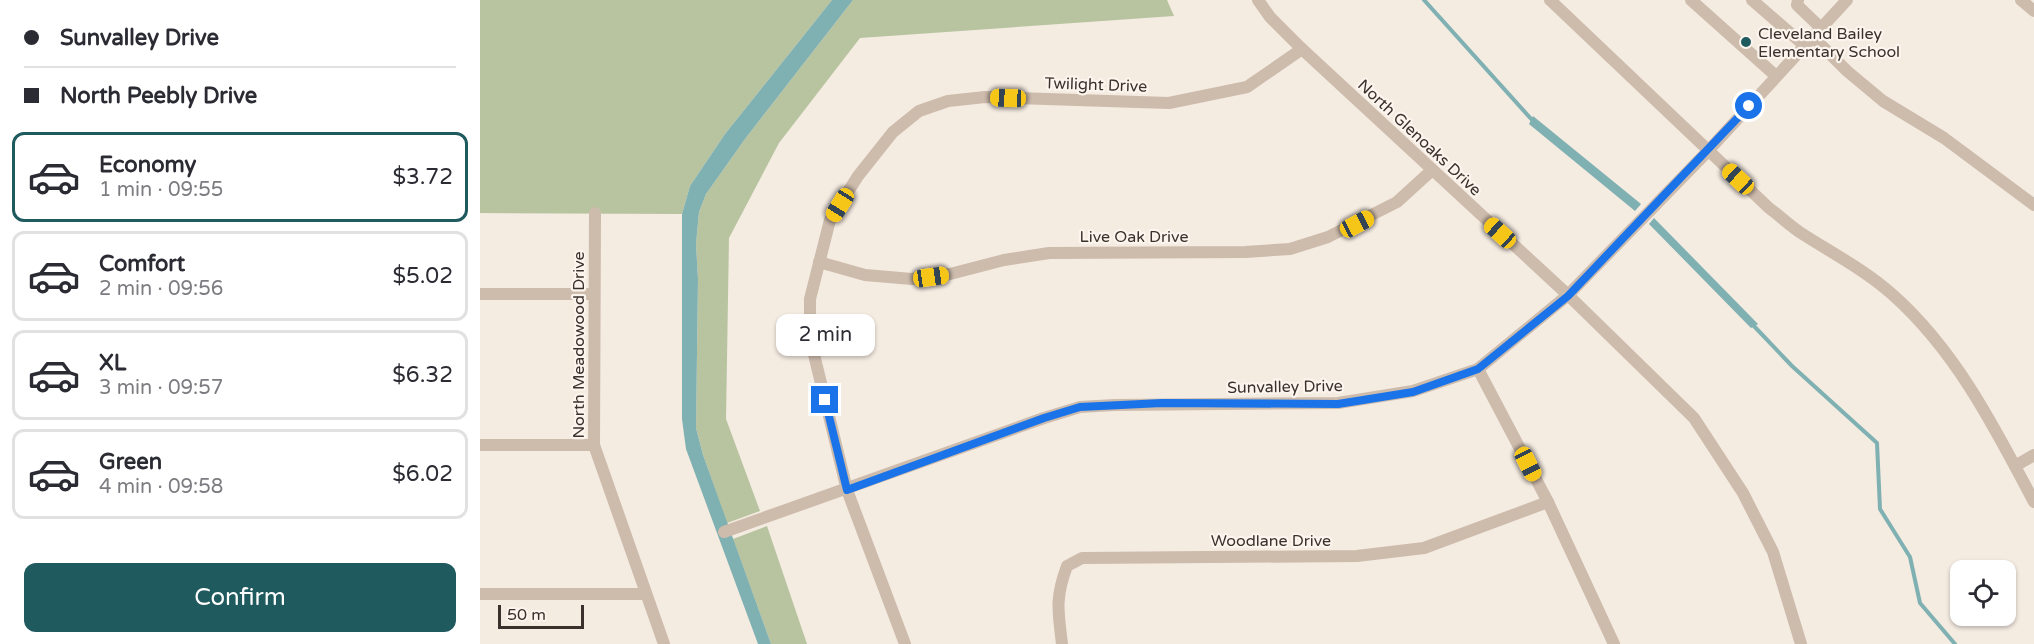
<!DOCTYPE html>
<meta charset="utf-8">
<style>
body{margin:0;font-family:"Varela Round",sans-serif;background:#f7f7f7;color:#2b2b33;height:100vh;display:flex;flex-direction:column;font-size:22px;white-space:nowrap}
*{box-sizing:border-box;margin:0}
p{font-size:20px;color:#7c7c81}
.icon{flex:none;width:33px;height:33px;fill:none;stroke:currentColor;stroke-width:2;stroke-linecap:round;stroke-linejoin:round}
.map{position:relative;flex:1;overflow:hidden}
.details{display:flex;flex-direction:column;background:#fff;width:480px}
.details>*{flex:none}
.guide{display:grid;align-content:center;height:132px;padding:0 24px;background:#fff}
.tools{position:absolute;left:1470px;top:560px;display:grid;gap:12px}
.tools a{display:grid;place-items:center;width:66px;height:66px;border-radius:12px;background:#fff;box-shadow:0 2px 4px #0004;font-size:30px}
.scale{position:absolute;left:18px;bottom:15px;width:86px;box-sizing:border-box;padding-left:6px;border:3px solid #3b302b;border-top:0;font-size:16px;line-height:21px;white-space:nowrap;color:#3b302b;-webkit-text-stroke:4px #fbf5ee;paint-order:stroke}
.end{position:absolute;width:27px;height:27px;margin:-14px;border:8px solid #1a73e8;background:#fff;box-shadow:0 0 0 3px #fff}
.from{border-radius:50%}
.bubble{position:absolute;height:42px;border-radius:12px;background:#fff;box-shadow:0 2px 4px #0004;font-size:20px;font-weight:600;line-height:42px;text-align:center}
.car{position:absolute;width:18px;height:36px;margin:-18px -9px;border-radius:8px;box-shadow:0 0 4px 2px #0007;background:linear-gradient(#f5c518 24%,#345 0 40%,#f5c518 0 76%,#345 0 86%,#f5c518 0)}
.guide b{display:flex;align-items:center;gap:21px;height:57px;font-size:22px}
.guide b+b{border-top:2px solid #e1e1e2}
.guide i{width:15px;height:15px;background:#2b2b33}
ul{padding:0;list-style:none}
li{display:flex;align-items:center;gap:18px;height:90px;margin:0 12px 9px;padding:0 12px;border:3px solid #e1e1e2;border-radius:12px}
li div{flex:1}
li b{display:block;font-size:22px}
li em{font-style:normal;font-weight:600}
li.on{border-color:#1f5a5e}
li>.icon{width:54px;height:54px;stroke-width:1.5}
.cta{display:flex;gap:12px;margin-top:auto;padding:12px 24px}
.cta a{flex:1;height:69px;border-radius:12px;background:#1f5a5e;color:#fff;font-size:24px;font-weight:600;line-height:69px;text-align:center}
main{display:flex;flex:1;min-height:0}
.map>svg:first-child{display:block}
</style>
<main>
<section class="details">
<div class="guide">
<b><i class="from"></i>Sunvalley Drive</b>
<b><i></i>North Peebly Drive</b>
</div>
<ul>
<li class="on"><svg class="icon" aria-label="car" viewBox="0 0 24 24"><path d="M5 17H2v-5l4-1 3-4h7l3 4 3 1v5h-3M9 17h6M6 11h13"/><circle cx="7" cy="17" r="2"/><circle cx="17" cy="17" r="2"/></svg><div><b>Economy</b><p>1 min · 09:55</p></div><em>$3.72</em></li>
<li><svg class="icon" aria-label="car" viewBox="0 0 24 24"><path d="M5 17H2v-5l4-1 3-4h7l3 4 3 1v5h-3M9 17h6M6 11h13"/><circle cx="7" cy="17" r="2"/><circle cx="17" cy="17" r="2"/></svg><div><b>Comfort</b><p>2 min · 09:56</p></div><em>$5.02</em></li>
<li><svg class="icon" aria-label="car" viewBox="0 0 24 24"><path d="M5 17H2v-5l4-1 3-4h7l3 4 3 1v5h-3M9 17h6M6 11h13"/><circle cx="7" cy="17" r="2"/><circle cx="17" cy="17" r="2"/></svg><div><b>XL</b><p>3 min · 09:57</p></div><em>$6.32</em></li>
<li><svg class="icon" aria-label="car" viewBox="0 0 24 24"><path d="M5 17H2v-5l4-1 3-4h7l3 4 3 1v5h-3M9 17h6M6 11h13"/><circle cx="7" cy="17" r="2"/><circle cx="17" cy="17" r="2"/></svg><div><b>Green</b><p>4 min · 09:58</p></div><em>$6.02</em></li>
</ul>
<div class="cta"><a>Confirm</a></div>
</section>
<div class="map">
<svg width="1554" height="644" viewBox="0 0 1554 644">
<rect width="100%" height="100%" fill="#f4ebe1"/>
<g fill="#b8c4a0">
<path d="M0,0H352L245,134L210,186L202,214L0,213Z"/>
<path d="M373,0H687L694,16L380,38L299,143L249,238L246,419L280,511L247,523L223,455L216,428L218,279L216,244L219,212L226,194L265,139Z"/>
<path d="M287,526L327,644H291L253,539Z"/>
</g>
<g fill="#7fb0b2">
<path d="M352,0H373L265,139L226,194L219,212L216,244L218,279L216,428L223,455L291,644H278L206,449L202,419V214L210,186L245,134Z"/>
<path d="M1053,116L1161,204L1155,211L1049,124Z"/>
<path d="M1174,218L1278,324L1271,328L1169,224Z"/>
</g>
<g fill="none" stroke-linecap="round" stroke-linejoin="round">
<g stroke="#7fb0b2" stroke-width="4">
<path d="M944,0L1053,121"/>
<path d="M1272,324L1312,366L1397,443L1400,509L1430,557L1440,603L1475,644"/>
</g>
<g stroke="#cdbbac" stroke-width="12">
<path d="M778,0L790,17L822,49L1088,295L1214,418L1263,493L1293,552L1321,644"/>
<path d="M1070,0L1289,208C1300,216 1310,226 1321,233C1352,253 1385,270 1413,295C1476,351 1515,428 1554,502"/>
<path d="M1211,0L1296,76"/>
<path d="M1272,0L1324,45"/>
<path d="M1318,0L1317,5L1341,28"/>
<path d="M1541,0L1554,11"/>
<path d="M1332,36L1367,71L1403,101L1464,138L1554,205"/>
<path d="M115,213L114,445L184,644"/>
<path d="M339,262L385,275L432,279L470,274L524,260L569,253L765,252L810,249L848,237L917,202L951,171"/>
<path d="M0,294H114"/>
<path d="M998,369L1068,502L1134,644"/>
<path d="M0,445H114"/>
<path d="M1535,466L1554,455"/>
<path d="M244,532L564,418L600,407L634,405L858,403L933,391L998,369L1088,295L1228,151L1367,0"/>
<path d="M0,594H166"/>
<path d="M425,644L367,490L330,338V299L350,220L378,176L413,132L439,111L468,101L505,97L689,103L767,87L822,49"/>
<path d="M582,644C578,611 575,598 587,566L602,558L877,556L944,548L1068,502"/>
</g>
</g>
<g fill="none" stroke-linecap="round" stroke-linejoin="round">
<path stroke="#1a73e8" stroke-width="8" d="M345,400L367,490L564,418L600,407L682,403L858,404L933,392L998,369L1088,296L1269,106"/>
</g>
<circle fill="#1f5a5e" stroke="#fbf5ee" stroke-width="2" cx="1266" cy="42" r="6"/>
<g text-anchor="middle" stroke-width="4.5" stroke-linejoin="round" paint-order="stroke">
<g font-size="16" fill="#3b302b" stroke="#fbf5ee" text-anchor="start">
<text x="1278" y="39">Cleveland Bailey<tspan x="1278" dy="18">Elementary School</tspan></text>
</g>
<g font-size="16" fill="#3b302b" stroke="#fbf5ee">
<text transform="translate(616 84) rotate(2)" y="6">Twilight Drive</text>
<text transform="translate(940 137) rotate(43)" y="6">North Glenoaks Drive</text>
<text x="654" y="242">Live Oak Drive</text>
<text transform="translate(98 345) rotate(-90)" y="6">North Meadowood Drive</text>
<text transform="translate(805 386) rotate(-1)" y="6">Sunvalley Drive</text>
<text x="791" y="546">Woodlane Drive</text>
</g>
</g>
</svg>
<div class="tools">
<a><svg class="icon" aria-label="locate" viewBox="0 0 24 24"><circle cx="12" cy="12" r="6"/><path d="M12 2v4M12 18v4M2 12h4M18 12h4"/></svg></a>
</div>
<div class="scale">50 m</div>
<i class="end from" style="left:1269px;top:106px"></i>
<i class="end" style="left:345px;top:400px"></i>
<div class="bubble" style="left:296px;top:314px;width:99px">2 min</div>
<i class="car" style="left:528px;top:98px;rotate:272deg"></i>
<i class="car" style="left:1258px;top:179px;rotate:313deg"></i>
<i class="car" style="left:360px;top:205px;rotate:212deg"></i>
<i class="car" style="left:877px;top:224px;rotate:62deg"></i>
<i class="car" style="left:1020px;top:233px;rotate:312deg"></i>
<i class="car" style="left:451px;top:277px;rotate:82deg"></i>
<i class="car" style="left:1048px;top:464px;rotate:153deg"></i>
</div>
</main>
